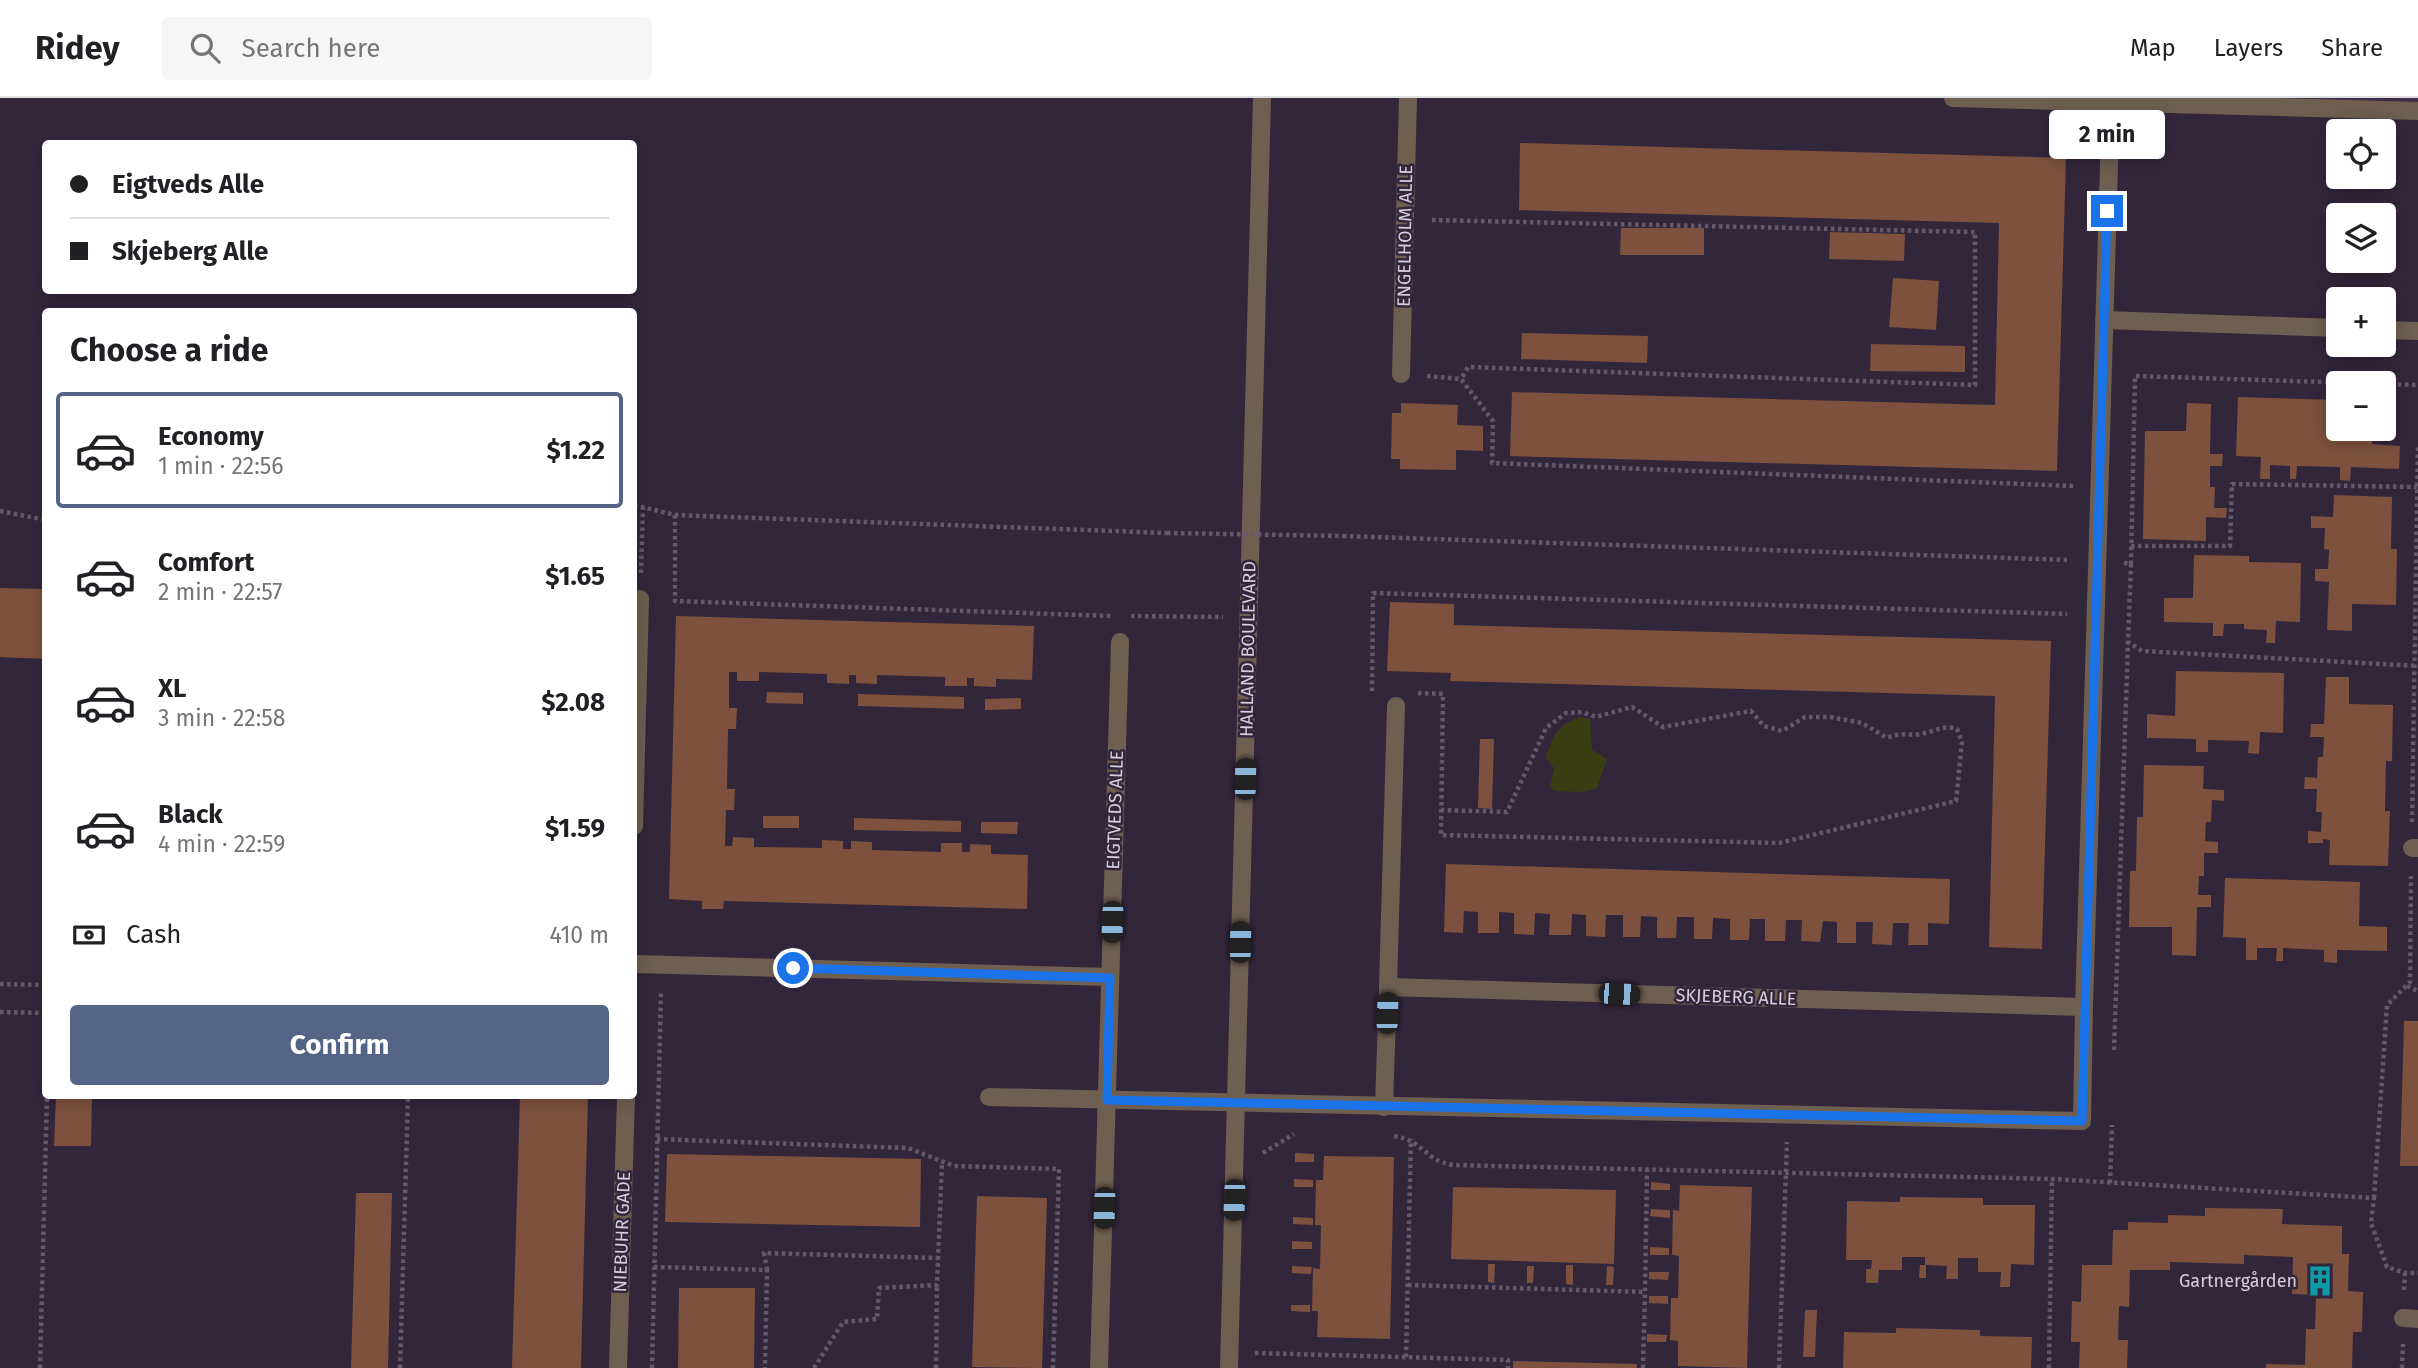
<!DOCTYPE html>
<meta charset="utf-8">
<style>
body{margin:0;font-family:"Fira Sans",sans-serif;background:#f6f6f6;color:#202124;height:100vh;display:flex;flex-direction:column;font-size:26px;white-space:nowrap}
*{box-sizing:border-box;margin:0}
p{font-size:23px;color:#757577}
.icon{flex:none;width:38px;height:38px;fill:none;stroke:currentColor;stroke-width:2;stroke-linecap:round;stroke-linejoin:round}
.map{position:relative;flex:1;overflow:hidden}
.side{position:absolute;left:42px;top:210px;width:595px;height:791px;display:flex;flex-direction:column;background:#fff;border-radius:7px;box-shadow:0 4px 18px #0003}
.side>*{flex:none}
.top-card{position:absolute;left:42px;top:42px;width:595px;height:154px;border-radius:7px;box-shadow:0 4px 18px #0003;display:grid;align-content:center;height:154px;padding:0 28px;background:#fff}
.buttons{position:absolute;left:2326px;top:21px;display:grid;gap:14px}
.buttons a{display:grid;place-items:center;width:70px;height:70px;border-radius:7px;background:#fff;box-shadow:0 4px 18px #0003;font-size:35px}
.end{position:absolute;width:32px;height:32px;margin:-16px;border:9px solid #1a73e8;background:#fff;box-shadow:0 0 0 4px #fff}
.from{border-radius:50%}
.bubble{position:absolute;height:49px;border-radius:7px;background:#fff;box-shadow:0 4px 18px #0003;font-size:23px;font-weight:700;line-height:49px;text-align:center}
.car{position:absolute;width:21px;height:42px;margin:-21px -10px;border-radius:9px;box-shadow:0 0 5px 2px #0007;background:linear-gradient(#222 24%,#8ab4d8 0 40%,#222 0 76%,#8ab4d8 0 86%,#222 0)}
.top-card b{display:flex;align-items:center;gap:24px;height:66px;font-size:26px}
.top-card b+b{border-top:2px solid #e0e0e0}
.top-card i{width:18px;height:18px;background:#202124}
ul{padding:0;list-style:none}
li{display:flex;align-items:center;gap:21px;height:116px;margin:0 14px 10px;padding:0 14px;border:4px solid transparent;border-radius:7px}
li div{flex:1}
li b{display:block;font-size:26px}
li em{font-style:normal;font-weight:700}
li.on{border-color:#536486}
li>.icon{width:63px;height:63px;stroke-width:1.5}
h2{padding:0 28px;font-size:32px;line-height:84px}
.pay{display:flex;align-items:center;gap:18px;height:77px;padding:0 28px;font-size:26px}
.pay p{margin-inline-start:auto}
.button{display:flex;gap:14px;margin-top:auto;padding:14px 28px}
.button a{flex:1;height:80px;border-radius:7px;background:#536486;color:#fff;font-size:28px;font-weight:700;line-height:80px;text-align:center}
header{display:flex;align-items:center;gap:42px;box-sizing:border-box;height:98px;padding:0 35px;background:#fff;border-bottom:2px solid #e0e0e0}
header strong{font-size:33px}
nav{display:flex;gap:38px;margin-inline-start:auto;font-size:24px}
.search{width:490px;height:63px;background:#f6f6f6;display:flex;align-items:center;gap:18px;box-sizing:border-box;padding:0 24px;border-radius:7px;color:#757577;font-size:26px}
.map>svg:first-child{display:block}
</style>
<header>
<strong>Ridey</strong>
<div class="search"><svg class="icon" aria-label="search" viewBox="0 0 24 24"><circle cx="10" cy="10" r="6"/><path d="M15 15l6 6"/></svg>Search here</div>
<nav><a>Map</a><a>Layers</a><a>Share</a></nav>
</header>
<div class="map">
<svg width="2418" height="1270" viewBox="0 0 2418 1270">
<rect width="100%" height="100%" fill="#32263b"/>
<path fill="#3e2e48" d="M2193,0H2418V7Z"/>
<path fill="#393e12" d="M1579,619L1590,621L1592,652L1607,661L1597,690L1583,694L1554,693L1550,688L1554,670L1546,660C1553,637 1557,628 1579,619Z"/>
<g fill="#7e513e">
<path d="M1520,45L2066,60L2057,373L1510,358L1512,294L1995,307L1999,125L1519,112Z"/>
<path d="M1621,130H1704V157H1620Z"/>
<path d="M1830,134L1905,136L1904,163L1829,161Z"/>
<path d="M1893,180L1939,183L1936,232L1889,229Z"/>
<path d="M1522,235L1648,238L1647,265L1521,261Z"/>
<path d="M1871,246L1965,248V274L1870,273Z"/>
<path d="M2238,299L2338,302V331H2373L2372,346L2400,348L2399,371L2351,369L2350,383L2340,382V369L2297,368L2296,381H2290V368L2270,367V381H2260L2261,359L2236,358Z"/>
<path d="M1401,305L1458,307L1457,327L1483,328V353L1456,352V372L1400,371V361H1391L1392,315H1401Z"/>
<path d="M2187,305L2211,306L2210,356H2223L2222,368H2210V389H2215L2214,410H2227L2226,420L2206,419V443L2143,441L2145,333H2186Z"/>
<path d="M2334,397L2392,399L2391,451H2397L2396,507L2352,506V533L2327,532L2329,484L2315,483V471H2328L2329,452L2324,451L2325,430H2311V418L2333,419Z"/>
<path d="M2194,457L2249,458V464L2301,465L2300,524L2276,523L2275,545H2266L2267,532L2244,531V526H2224L2223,538H2213V525L2164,524V500H2193Z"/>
<path d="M0,490L46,491V561L0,559Z"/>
<path d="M1390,504L1454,506V527L2051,543L2042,851L1989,849L1995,598L1450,583L1451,575L1387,573Z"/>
<path d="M676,518L1034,528L1032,582L996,581V589L974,588V580H967V588H945V579L877,577V586L856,585V577H849V586L827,585V576L759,574V583H737V574H729V610H737L736,631H728L727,691H735L734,712H726L725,748H732L733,739L754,740V749L822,750V742L843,743V751H851V743L872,744V752L941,754V745H962V754H970V746L991,747V756L1028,757L1027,811L724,803L723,811H702V803L669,801Z"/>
<path d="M2176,573L2284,575L2283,635L2260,634L2259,656L2248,655L2249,643L2208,642V654H2196V641L2147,640V616L2175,618Z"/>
<path d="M2326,579H2349V606L2393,607L2392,663H2386L2385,713H2390L2388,768L2329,767L2330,742L2323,741V745H2308V733L2321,734L2322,714H2316L2317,691H2304L2305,679L2317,680L2318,659H2323L2324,639H2310L2311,626H2324Z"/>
<path d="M767,594L803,595V606L766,605Z"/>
<path d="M858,596L964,599V611L858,608Z"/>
<path d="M1021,600V611L985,612V601Z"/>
<path d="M1480,641H1494L1492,711L1478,710Z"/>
<path d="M2144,667L2204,668L2203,691L2224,692V703L2212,702L2211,724H2206L2205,743L2218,744V755H2204V778H2199L2198,797H2211V809H2197L2196,858L2172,857V829H2129L2130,773H2136L2137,719H2143Z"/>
<rect x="763" y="718" width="36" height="12"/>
<path d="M854,720L961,723V734L854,732Z"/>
<path d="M981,724H1018L1017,736L981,735Z"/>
<path d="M1446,766L1950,781L1949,826L1928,825V847H1908L1909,825H1893L1892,847L1872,846L1873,824H1856V845H1837V824L1823,823L1820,844L1801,843L1802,822H1786L1785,843H1765V821H1750L1749,842H1730V821L1713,820L1712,841H1694V819H1677L1676,840H1657V819L1641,818L1640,839H1623V817H1606L1605,839L1586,838V817L1572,816L1571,837H1549L1550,816L1535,815L1534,837L1514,836V815L1499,814V835H1478V814L1464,813L1463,835L1444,834Z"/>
<path d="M2225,780L2360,784L2359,828L2387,829V853L2337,852V865L2324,864V852L2283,850V863H2276L2277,850H2257V862H2246V840L2223,839Z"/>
<path d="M2404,923H2418V1068H2400Z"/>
<path d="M56,998H92L91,1048H54Z"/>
<path d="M520,998H588L581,1270H512Z"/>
<path d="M1295,1055L1314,1056V1064H1295Z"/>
<path d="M667,1056L921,1061L920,1129L665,1124Z"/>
<path d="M1324,1058L1394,1059L1390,1241L1317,1239L1318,1213H1312L1313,1170L1320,1171L1321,1127H1315L1316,1082H1323Z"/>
<path d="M1294,1081L1313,1082V1089H1294Z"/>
<path d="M1651,1084L1670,1086V1092H1651Z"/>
<path d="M1680,1087L1752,1089L1747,1270L1678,1268V1243L1670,1242L1671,1200H1678L1679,1158L1672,1157L1673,1112L1679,1113Z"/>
<path d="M1453,1089L1616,1092L1614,1166L1451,1161Z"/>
<path d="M356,1095H392L388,1270H351Z"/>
<path d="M977,1098L1047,1100L1042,1270L972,1269Z"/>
<path d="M1900,1099L1983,1100V1107H2035L2034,1167L2011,1166L2010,1189H2000L2001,1174H1978V1160H1958V1181H1946L1947,1168L1926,1167V1180H1919L1920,1167H1925V1159H1902V1172H1879L1878,1185H1866V1171H1871L1872,1162H1846L1847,1103L1900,1104Z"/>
<path d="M2205,1110L2283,1111L2282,1126L2342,1128V1156H2349L2348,1193L2363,1194L2362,1234H2353L2352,1270H2266V1266L2305,1267L2306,1231H2315L2316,1197L2292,1196L2293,1159L2244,1157V1166L2170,1164V1172H2130L2129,1209L2119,1208L2118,1242H2128L2127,1270H2079L2080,1244H2071L2072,1203L2081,1204L2082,1167H2112L2113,1132H2128V1124L2168,1125V1117L2205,1118Z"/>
<path d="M1651,1111L1670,1112V1120L1650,1118Z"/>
<path d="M1293,1119L1313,1120V1127L1293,1126Z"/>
<path d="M1292,1143L1312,1144V1151H1292Z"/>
<path d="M1650,1149L1669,1150V1157H1650Z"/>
<path d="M1488,1166H1495L1494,1185L1488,1184Z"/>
<path d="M1566,1167H1573V1187L1566,1186Z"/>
<path d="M1292,1168L1312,1169L1311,1176L1292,1175Z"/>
<path d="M1527,1168H1534L1533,1185H1527Z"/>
<path d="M1607,1168L1614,1169L1613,1187H1606Z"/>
<path d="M1649,1174H1669L1668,1182L1649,1181Z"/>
<path d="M679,1190H755L754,1270H678Z"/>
<path d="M1649,1198H1668V1206L1649,1205Z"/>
<path d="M1291,1207H1310V1214L1291,1213Z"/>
<path d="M1805,1212H1817L1815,1259H1803Z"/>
<path d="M1896,1230L1980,1232V1238L2032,1239L2031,1270H1843L1844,1234L1896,1235Z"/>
<path d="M1647,1236L1667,1237L1666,1244H1647Z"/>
<path d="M1513,1263L1637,1266V1270H1513Z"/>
</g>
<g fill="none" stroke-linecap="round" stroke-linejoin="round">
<g stroke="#64596c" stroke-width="4.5" stroke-dasharray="3.5 3.5" stroke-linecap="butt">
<path d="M1432,122L1975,134V287L1468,269L1461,281"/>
<path d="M1427,278L1461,281L1493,323L1492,365L2074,388"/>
<path d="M2384,286L2418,287"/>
<path d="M634,407L675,417L1167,435"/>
<path d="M0,413L46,422"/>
<path d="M675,417V503L1111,518"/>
<path d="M1343,438L2070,462"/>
<path d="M2131,448H2230L2232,386L2417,389"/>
<path d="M2124,465L2131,466L2128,544L2142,553L2418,568"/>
<path d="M2131,466L2135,278L2356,285"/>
<path d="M641,475L643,409"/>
<path d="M1131,518L1223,519"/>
<path d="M1372,593L1373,495L2067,516"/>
<path d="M1418,595L1443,596L1441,737L1779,745L1956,703L1962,644L1957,631C1943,627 1939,632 1925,635C1911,639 1901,633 1887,640L1862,625L1830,619H1805L1782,633L1764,628L1751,613L1663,629L1632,609L1596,619L1582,614L1566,615L1546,630L1507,714L1441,712"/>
<path d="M2412,724L2418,347"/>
<path d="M0,886L46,887"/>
<path d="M2407,888L2418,893"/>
<path d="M0,914L46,915"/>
<path d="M2114,952L2128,545"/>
<path d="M1394,1038C1425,1043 1423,1062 1453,1067L2052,1081L2374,1100L2371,1125L2387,1169L2405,1175H2418"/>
<path d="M657,1041L908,1050L954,1068L1059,1071L1053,1270"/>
<path d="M1263,1055L1294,1036"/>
<path d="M2110,1085L2112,1027"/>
<path d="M2374,1100L2387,907L2410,884L2411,778"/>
<path d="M654,1169L767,1172L765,1270"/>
<path d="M767,1172L764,1155L938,1160"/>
<path d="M1408,1187L1645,1194L1647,1072"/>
<path d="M2404,1192L2405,1175"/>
<path d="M1255,1255L1508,1262V1270"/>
<path d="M1406,1259L1411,1041"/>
<path d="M40,1270L47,998"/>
<path d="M400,1270L408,998"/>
<path d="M652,1270L661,893"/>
<path d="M814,1270L843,1224L877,1221L879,1190L937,1187L942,1064"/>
<path d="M936,1270L937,1187"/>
<path d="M1643,1270L1645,1194"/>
<path d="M1779,1270L1787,1044"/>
<path d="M2049,1270L2052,1081"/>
<path d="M2402,1270L2403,1246"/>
</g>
<g stroke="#6e5f50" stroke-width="18">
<path d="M1953,0L2418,13"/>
<path d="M2104,222L2338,230"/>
<path d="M2384,232L2418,233"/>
<path d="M1401,276L1408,0"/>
<path d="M634,728L640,501"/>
<path d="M2412,750H2418"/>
<path d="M634,866L1110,879"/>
<path d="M1388,889L1396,608"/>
<path d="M989,999L2082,1023L2084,909"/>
<path d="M1384,1009L1388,889L2084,909L2111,0"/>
<path d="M2403,1220L2418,1221"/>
<path d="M618,1270L626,998"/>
<path d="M1099,1270L1120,544"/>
<path d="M1229,1270L1262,0"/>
</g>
<path stroke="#64596c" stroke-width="4.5" stroke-dasharray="3.5 3.5" stroke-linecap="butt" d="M1167,435L1343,438"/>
</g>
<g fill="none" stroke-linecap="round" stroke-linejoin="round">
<path stroke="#1a73e8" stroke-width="9" d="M793,870L1110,880L1107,1002L2082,1023L2107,113"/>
</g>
<defs>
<g id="building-bare" transform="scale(2.415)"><path d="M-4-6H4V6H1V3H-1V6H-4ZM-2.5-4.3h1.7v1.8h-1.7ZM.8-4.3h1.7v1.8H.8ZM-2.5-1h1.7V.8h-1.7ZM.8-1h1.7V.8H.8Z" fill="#0f9aa8" stroke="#32263b" stroke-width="2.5" paint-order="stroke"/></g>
</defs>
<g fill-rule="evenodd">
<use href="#building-bare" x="2320" y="1183"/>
</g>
<g text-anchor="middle" stroke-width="5" stroke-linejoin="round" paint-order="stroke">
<g font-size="18" fill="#d6cedc" stroke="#32263b">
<text transform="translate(1405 138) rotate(-89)" y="6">ENGELHOLM ALLE</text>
<text transform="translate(1248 551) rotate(-89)" y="6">HALLAND BOULEVARD</text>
<text transform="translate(1115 712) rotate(-88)" y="6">EIGTVEDS ALLE</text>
<text transform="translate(1736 899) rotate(2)" y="6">SKJEBERG ALLE</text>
<text transform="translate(622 1134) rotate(-88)" y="6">NIEBUHR GADE</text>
</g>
<g font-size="18" fill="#d6cedc" stroke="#32263b" text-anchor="end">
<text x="2297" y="1189">Gartnergården</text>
</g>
</g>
</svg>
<div class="buttons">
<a><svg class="icon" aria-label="locate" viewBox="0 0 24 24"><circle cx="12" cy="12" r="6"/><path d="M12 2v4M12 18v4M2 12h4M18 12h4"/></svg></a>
<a><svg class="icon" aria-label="layers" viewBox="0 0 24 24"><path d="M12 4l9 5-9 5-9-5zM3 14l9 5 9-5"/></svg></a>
<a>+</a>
<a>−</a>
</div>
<i class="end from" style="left:793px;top:870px"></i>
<i class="end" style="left:2107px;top:113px"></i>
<div class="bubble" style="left:2049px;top:12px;width:116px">2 min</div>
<i class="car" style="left:1245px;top:681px;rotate:1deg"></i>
<i class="car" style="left:1112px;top:824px;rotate:182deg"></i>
<i class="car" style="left:1240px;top:844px;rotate:1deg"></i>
<i class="car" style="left:1619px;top:896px;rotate:92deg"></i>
<i class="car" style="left:1387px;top:915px;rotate:2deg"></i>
<i class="car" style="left:1234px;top:1102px;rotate:182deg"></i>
<i class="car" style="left:1104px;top:1110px;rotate:182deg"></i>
<div class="top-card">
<b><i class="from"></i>Eigtveds Alle</b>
<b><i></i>Skjeberg Alle</b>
</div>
<section class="side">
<h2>Choose a ride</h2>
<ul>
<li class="on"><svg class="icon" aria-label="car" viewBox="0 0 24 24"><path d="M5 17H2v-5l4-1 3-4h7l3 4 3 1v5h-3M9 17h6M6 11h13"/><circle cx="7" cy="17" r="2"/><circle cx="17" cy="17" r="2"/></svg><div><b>Economy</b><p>1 min · 22:56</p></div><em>$1.22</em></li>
<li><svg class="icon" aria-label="car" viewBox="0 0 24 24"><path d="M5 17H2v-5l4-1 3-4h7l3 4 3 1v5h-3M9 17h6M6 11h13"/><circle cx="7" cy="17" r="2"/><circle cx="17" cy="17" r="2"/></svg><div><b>Comfort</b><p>2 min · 22:57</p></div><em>$1.65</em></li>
<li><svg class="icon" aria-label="car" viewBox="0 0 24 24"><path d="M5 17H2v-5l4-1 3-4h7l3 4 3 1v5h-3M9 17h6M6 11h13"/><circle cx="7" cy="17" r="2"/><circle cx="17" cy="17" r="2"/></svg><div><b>XL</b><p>3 min · 22:58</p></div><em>$2.08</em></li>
<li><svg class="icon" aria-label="car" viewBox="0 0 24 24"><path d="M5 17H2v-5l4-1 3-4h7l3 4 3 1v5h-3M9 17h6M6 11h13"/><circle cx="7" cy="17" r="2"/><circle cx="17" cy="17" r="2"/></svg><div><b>Black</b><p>4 min · 22:59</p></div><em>$1.59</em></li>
</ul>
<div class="pay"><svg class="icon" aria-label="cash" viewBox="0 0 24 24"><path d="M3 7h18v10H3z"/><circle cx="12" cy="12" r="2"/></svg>Cash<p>410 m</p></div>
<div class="button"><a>Confirm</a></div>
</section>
</div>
